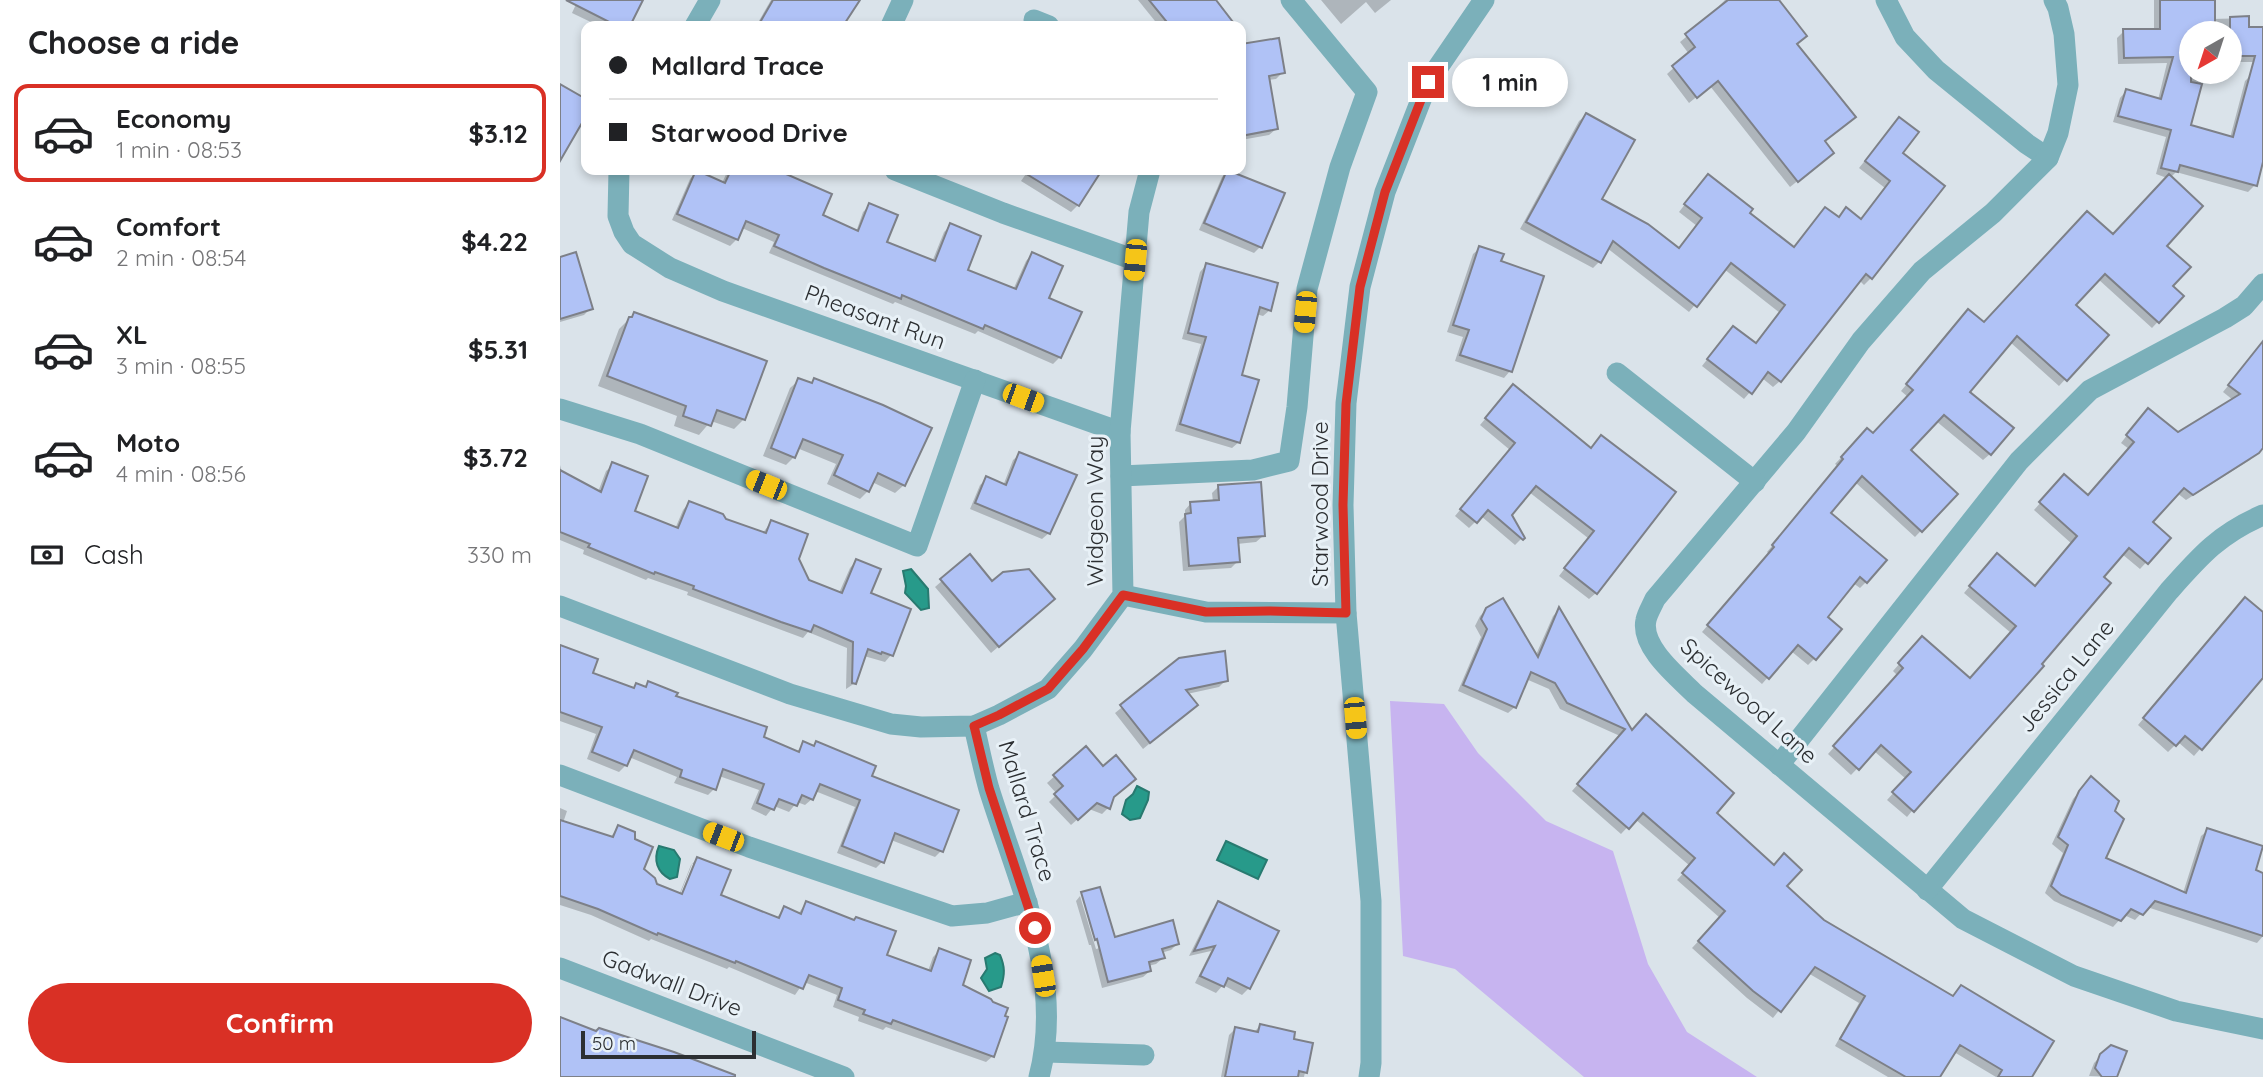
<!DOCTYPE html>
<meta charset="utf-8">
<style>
body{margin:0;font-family:Quicksand,sans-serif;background:#f2f2f2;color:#202124;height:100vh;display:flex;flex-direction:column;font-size:26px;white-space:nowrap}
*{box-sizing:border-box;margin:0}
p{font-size:23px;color:#757577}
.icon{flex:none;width:38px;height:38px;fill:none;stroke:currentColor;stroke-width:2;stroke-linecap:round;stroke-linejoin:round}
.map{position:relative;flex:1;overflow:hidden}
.panel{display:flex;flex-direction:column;background:#fff;width:560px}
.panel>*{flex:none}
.banner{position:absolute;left:21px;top:21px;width:665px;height:154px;border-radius:14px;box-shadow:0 4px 10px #0003;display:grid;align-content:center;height:154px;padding:0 28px;background:#fff}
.needle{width:46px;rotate:219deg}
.buttons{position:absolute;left:1619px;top:21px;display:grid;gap:14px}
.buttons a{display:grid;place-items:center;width:63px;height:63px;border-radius:50%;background:#fff;box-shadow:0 4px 10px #0003;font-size:35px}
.scale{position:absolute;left:21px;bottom:18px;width:175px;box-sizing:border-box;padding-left:7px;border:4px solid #2c2f32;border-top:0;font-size:19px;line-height:24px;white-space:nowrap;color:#2c2f32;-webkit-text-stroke:5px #e8f1f7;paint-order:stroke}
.end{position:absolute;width:32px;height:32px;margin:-16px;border:9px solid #d93025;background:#fff;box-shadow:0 0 0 4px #fff}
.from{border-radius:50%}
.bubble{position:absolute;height:49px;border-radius:24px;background:#fff;box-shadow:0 4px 10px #0003;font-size:23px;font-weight:700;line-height:49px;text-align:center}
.car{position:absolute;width:21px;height:42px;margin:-21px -10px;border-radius:9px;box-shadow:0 0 5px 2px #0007;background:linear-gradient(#f5c518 24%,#345 0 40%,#f5c518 0 76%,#345 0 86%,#f5c518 0)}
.banner b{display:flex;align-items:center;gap:24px;height:66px;font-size:26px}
.banner b+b{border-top:2px solid #e0e0e0}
.banner i{width:18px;height:18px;background:#202124}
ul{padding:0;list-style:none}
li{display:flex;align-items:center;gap:21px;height:98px;margin:0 14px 10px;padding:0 14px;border:4px solid transparent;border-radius:14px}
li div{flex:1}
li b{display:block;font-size:26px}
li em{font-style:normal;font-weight:700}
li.on{border-color:#d93025}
li>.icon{width:63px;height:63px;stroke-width:1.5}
h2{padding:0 28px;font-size:32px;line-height:84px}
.pay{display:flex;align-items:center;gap:18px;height:77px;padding:0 28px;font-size:26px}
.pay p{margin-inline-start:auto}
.primary-button{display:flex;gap:14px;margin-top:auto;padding:14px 28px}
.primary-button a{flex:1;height:80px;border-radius:42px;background:#d93025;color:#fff;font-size:28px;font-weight:700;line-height:80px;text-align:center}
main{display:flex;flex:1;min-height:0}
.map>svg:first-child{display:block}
</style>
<main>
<section class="panel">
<h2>Choose a ride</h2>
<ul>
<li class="on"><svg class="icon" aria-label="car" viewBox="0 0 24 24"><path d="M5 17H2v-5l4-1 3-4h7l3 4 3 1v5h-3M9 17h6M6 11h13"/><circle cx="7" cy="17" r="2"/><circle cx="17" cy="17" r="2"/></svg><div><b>Economy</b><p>1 min · 08:53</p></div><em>$3.12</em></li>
<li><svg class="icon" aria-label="car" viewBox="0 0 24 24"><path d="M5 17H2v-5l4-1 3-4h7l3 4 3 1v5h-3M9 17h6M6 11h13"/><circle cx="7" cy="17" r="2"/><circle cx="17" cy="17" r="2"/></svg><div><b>Comfort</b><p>2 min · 08:54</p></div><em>$4.22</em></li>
<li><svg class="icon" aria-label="car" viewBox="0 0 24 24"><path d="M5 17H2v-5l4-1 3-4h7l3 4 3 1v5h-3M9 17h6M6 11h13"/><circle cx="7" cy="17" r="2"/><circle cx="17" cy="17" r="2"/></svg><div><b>XL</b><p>3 min · 08:55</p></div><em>$5.31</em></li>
<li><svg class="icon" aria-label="car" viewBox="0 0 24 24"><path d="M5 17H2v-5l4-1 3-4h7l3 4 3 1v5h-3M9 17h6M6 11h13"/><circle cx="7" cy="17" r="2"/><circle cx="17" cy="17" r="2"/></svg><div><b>Moto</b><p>4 min · 08:56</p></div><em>$3.72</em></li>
</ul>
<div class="pay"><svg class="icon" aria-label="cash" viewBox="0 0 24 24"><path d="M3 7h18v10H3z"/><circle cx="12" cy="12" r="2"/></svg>Cash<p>330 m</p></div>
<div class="primary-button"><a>Confirm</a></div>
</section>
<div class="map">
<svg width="1703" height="1077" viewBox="0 0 1703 1077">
<rect width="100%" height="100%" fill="#dae3ea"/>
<path fill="#c7b4f0" d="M830,701L884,704L918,753L986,821L1053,851L1088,964L1127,1032L1197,1077H1024L895,969L843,956Z"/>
<g fill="#279a8a" stroke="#287a70" stroke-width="2">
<path d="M351,569L368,589L369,608L361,610L345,593L346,586L343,571Z"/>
<path d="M577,786L589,792L588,800L580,818L570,820L562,814L566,800L573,794Z"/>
<path d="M666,841L707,860L698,879L657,860Z"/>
<path d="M99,846L114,850L120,859L117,877L110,879C97,872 93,860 99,846Z"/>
<path d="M435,953L440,955C445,967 445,974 441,987L429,991L421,978L427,969L425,958Z"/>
</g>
<g fill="#0003" fill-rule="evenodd">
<path d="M18,0H81L68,26H39L12,13Z"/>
<path d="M211,0H298L281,26H196Z"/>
<path d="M578,0H653L670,21L665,26H599Z"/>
<path d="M761,0H831L815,13L806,2L781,24Z"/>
<path d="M1165,0H1216L1235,44L1263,142L1265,159L1230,187L1150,86L1129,103L1107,74L1129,54L1120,42L1160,9L1159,6Z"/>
<path d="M1594,0H1653V19L1687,18V29H1701L1695,62H1670V33H1631V72H1644L1628,127L1670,138L1685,81L1691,75L1703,78V155L1695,185L1688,192L1616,172L1610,178L1604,246L1611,286L1622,296L1592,328L1538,279L1514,305L1546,335L1499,386L1450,342L1408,392L1430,454L1423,460L1376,421L1349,450L1396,494L1355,537L1295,482L1269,514L1306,582L1300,588L1293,583L1266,617L1255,658L1248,665L1231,651L1202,684L1142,632L1209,554L1207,552L1278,466L1275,464L1307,430L1313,435L1348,397L1341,391L1402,317L1424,324L1553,236L1607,178L1596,174L1606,137L1553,122L1560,98L1566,91L1598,100L1607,63L1558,64L1557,38L1564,31H1594Z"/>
<path d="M717,40L723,72L716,79L708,80L716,129L709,135L681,140V46Z"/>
<path d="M1026,115L1040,200L1118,250L1137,226L1119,212L1142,182L1188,213L1233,249L1278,219L1300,220L1325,188L1299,168L1333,126L1340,153L1383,186L1311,278L1304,285L1299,280L1220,381L1213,387L1202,378L1184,399L1142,366L1167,334L1195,345L1220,313L1164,269L1129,312L1047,248L1039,262L1033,268L960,229L1019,121Z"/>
<path d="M168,170H213L270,195L260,216L296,232L303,212L310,205L325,243L372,262L384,232L391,225L405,271L453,290L466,261L472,254L487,299L500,357L493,364L418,331L415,334L335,302L333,304L209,253L214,242L182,228L177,239L170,246L112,220L130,179L136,172L162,183Z"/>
<path d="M466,170H539L518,205L511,212L461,181L468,171Z"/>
<path d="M668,170L700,247L694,253L639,230L662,177Z"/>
<path d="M920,248L939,263L950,371L944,378L895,361L903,337L887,332L913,254Z"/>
<path d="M0,259L31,308L24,315L0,322Z"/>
<path d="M646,265L710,310L703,316L696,314L680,377L679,442L672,448L615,431L641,344L622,339L640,272Z"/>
<path d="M74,314L184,419L174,429L151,421L139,435L114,426L117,416L38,386L59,329Z"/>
<path d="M1688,361L1703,362V446L1690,460L1626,500L1617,493L1591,522L1609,538L1580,569L1562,554L1347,817L1327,800L1346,779L1314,751L1291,775L1268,754L1338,676L1333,671L1356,645L1410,680L1451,633L1404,593L1430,562L1474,587L1512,544L1474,510L1498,483L1528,497L1569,449L1561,443L1581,417L1618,434L1673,400L1663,392Z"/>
<path d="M239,380L250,385L254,380L344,485L335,493L312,482L308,491L300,499L267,484L276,464L237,448L234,457L226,465L203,456L230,388Z"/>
<path d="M947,393L1030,450L1035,444L1036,593L1029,599L999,576L1028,538L969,492L950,515L962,538L955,545L921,516L909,528L895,516L950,450L920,425Z"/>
<path d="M460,454L489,533L482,539L410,509L420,485L427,479L443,486L453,460Z"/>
<path d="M0,465L2,473L38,492L46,471L53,465L72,512L115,529L123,510L129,503L165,521L202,534L211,522L237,559L248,581L279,593L290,568L296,561L331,655L325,662L304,656L295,683L286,689L287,648L248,632L243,638L127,595L128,592L88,578L86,580L23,554L24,550L0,540Z"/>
<path d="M659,486L703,536L696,542L677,544L678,561L671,568L623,571L619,522L625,516V510L631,503L653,502L652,493Z"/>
<path d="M409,557L432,584L486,606L431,653L375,587Z"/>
<path d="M1679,606L1703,614V675L1634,756L1618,742L1608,752L1578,725Z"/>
<path d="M927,609L975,657L993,616L999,610L1072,733L1155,813L1225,886L1263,921L1392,998L1401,987L1470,1077H1436L1394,1052L1378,1077H1328L1275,1046L1299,1003L1248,973L1213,1018L1187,998L1132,948L1160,918L1117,880L1130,866L1075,819L1061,834L1012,791L1060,736L1000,709L989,689L966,679L955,707L948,713L898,691L921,637L915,626L920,616Z"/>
<path d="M0,647L30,674L73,689L76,685L83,688L88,683L114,697L236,753L244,743L253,747L257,743L310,777L381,851L375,857L331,840L322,862L316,868L277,853L295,807L255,791L252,799L245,805L237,802L229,812L214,806L206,816L191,809L199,790L159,776L154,789L148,795L114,783L117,777L69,757L66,765L59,772L27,759L36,734L0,721Z"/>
<path d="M620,660L666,680L659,687L627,694L636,705L583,749L555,713Z"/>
<path d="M526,748L552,798L548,808L542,814L529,809L511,825L489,802L497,794L487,783Z"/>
<path d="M1525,785L1553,812L1544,859L1623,893L1641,836L1648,830L1693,871L1703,875V936L1697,943L1587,907L1575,920L1564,915L1553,927L1494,901L1485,893L1503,853L1492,844L1513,799Z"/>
<path d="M0,808L7,811L3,823L50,838L58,827L82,869L96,885L119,895L131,865L137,859L159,896L216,919L224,908L238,914L246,903L325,956L368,971L373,957L380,950L400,986L433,1056L426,1062L326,1027L323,1030L298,1021L299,1017L273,1007L277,995L244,982L235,995L169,967L167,969L91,939L89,941L31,915L0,905ZM132,864H136L121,903L117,902Z"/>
<path d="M539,889L554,939L612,922L617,944L611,950L601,953L603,958L596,964L588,966L590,971L583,977L542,988L531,945H529L516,901L520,896L536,949L540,948L524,896H521Z"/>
<path d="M659,903L689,988L682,995L663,985L656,993L635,983L651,951L629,956L652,910Z"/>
<path d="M700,1026L732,1040L751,1044L744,1077H661L669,1035L676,1028L694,1032Z"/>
<path d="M1541,1056L1555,1077L1529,1076L1534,1063Z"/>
</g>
<g fill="#b0c2f6" stroke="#7d8088" stroke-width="2">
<path d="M6,0H83L70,26H57Z"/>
<path d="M213,0H300L283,26H198Z"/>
<path d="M589,0H656L676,26H610Z"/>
<path d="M1168,0H1219L1247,36L1237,44L1296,117L1265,141L1274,153L1238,182L1158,81L1137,98L1112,66L1135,47L1125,34Z"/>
<path d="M1600,0H1655V33H1631V82L1642,84L1631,125L1673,137L1695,56H1670V17L1689,16V27H1703V162L1697,186L1620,165L1618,172L1601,168L1611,130L1558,116L1566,89L1601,99L1613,57L1564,58L1563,29H1600Z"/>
<path d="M719,38L725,73L709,76L718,129L681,136V69H684L681,44Z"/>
<path d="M0,84L26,99V116L0,161Z"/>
<path d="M1026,113L1075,140L1042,199L1088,224L1119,248L1142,218L1124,204L1148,174L1193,209L1190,213L1234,247L1265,207L1279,217L1286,207L1301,219L1330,181L1305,161L1339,117L1359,132L1343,153L1385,186L1312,279L1306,274L1221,382L1208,372L1192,394L1147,359L1173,326L1196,343L1225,305L1171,263L1137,307L1053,241L1041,263L966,222Z"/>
<path d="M136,170L165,183L171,170H217L272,194L263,215L298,231L309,203L338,215L327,242L375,261L390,223L421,236L408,270L456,289L472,252L503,266L489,298L522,312L501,358L425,325L423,329L342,295L341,299L264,268L214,246L219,235L186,221L178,240L117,214Z"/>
<path d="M460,170H542L519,206Z"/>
<path d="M667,170L725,193L702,248L644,223Z"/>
<path d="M1609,174L1643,206L1607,246L1631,267L1613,286L1624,296L1599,323L1545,274L1516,305L1549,335L1507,381L1457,336L1410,392L1454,428L1431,455L1384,415L1351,450L1398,494L1362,532L1302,476L1271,513L1327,560L1307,583L1300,577L1268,617L1282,629L1256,660L1238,645L1209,679L1147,625L1214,547L1212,545L1283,459L1281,457L1307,428L1313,433L1353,390L1346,384L1408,309L1424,322L1527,211L1553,234Z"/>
<path d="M919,246L944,254L941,261L984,276L952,372L900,355L909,330L893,325Z"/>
<path d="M16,252L33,309L0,319V257Z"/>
<path d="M646,263L718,283L711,311L700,307L682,375L699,380L680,443L620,424L646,337L628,333Z"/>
<path d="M74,312L207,361L185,420L157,410L151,426L123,416L126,406L47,376L69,317H72Z"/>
<path d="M1703,341V448L1699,453L1633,495L1624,488L1593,522L1611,538L1588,564L1569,548L1544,577L1551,583L1482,664L1484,666L1354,812L1332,792L1351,772L1321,745L1299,770L1273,746L1343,668L1338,663L1362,636L1410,678L1456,626L1409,586L1437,553L1475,586L1517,536L1479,502L1504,474L1528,495L1574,442L1566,435L1588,408L1618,432L1680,394L1668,385Z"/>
<path d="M238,378L252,383L254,378L323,405L372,428L345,486L318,473L309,492L274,475L283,455L243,439L235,458L211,448Z"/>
<path d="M953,384L1031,448L1041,435L1116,492L1037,594L1004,568L1034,531L976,486L952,515L965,538L963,540L928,510L917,523L900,509L955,443L925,418Z"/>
<path d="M459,452L517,475L490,534L415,503L426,476L446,485Z"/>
<path d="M52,462L88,476L75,511L118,528L129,501L163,514L166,519L206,533L211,520L248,534L239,559L249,580L282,593L296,559L321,569L311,593L351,609L333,656L322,652L321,654L308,649L296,684L292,683L293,642L254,625L251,632L221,622L133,589L134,586L95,572L94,574L28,547L30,544L0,532V470L41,492Z"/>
<path d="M701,482L705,536L678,538L680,562L629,566L625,514L631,513L630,502L659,500L658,485Z"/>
<path d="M410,554L432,581L443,572L469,569L495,599L439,647L380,579Z"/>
<path d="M1685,597L1703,612V678L1642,750L1625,736L1616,746L1583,718Z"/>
<path d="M943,598L978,657L999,607L1072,730L1086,714L1174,793L1157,813L1214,865L1224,853L1242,870L1227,886L1264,920L1393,996L1401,985L1494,1041L1472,1077H1438L1442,1070L1400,1045L1380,1077H1346L1280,1039L1305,996L1255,967L1221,1012L1193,991L1138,941L1165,911L1122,873L1135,858L1083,813L1069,829L1017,784L1065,729L1007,703L995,683L971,672L956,708L903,685L927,629L921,619L926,608Z"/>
<path d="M0,645L38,659L33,673L74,688L76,683L86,687L88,681L118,693L116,696L207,727L204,737L239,752L243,741L254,746L256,741L316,766L312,776L399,810L383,852L335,833L324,863L282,846L300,800L260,784L253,800L242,795L237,806L219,799L214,810L197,803L204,784L163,769L156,790L120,777L122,770L74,750L67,766L32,752L42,727L0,712Z"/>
<path d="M665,651L668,681L626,690L638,705L590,743L560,705L619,658Z"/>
<path d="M526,746L543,766L556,755L576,779L554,797L550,809L537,803L518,820L494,794L503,786L493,775Z"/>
<path d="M1531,776L1559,801L1555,811L1564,819L1546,858L1626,893L1647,828L1703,846L1696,870L1703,873V936L1595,901L1583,915L1571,909L1561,921L1501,895L1491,886L1508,845L1498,837L1519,791Z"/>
<path d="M0,820L53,837L58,825L75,832V839L93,847L84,869L95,878L97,884L122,894L137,857L171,870L161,895L219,918L224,906L241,914L246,901L294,920L296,917L336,931L327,955L371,971L379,948L411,960L403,985L431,999L433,1002L448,1008L445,1016L448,1017L434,1057L333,1020L331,1024L303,1014L305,1010L278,1000L282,988L249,975L243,989L176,961L175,963L98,933L97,935L38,909L0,896Z"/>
<path d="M540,887L555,937L613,920L619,944L602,949L605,958L589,962L591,971L548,982L537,939L535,940L521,892Z"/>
<path d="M658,901L719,931L690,989L668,978L664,987L640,976L655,946L634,951Z"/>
<path d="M0,1017L36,1031L39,1028L114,1052L175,1075V1077H0Z"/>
<path d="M700,1024L735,1032L734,1039L753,1043L747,1073L739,1071L738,1077H665L675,1027L698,1032Z"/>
<path d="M1551,1045L1567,1051L1557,1077H1542L1535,1068L1540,1054Z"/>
</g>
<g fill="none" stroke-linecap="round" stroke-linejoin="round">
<g stroke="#7bb0ba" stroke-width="21">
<path d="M1326,0L1345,37L1376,70L1467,144L1488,158"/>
<path d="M1494,0L1498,8L1504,34L1508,85L1498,133L1488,158L1433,213L1362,271L1301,341L1236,432L1095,599C1092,606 1087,614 1086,620C1080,647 1118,677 1135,694L1403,919L1514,976L1616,1011L1703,1029"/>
<path d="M474,20L489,26"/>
<path d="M135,26L150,0"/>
<path d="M331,26L343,0"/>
<path d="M59,170L58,216L64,232L72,244L110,268L163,291L560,432"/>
<path d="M335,170L443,213L575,260"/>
<path d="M1057,373L1195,482"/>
<path d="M0,409L80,434L357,546L415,380"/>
<path d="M561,476L693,470L729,461L737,407L747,289L780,167L807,92L731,0"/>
<path d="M563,595L646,612L786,613"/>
<path d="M0,606L230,694L331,724L361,727L414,726L439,715L488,689L523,649L563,595L560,432L579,212L590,170"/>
<path d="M414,726C419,747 423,768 429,789C458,882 505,978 479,1077"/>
<path d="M1219,765L1459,461L1530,390L1665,318L1684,306L1703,284"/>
<path d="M0,775L189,847L392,916L427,913L467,902"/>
<path d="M1367,890L1609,591C1640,556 1659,534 1703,515"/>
<path d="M0,968L284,1077"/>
<path d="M486,1052L584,1055"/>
<path d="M809,1077L811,1063V901L786,613L783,505L786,403L800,287L825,192L868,82L924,0"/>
</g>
</g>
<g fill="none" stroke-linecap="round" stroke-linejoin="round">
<path stroke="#d93025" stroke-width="9" d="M475,928L429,788L414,726L439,715L488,689L523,649L563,595L646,612L710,611L786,613L783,505L786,404L800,287L825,192L868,82"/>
</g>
<g text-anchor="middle" stroke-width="6" stroke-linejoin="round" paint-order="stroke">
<g font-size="23" fill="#2c2f32" stroke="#e8f1f7">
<text transform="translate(315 317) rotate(20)" y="8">Pheasant Run</text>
<text transform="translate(760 504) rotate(-90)" y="8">Starwood Drive</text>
<text transform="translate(535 511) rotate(-90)" y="8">Widgeon Way</text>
<text transform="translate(1506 676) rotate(-51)" y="8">Jessica Lane</text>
<text transform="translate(1189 701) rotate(42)" y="8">Spicewood Lane</text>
<text transform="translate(467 811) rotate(73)" y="8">Mallard Trace</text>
<text transform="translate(112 983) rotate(21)" y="8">Gadwall Drive</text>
</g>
</g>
</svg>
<div class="buttons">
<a><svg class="needle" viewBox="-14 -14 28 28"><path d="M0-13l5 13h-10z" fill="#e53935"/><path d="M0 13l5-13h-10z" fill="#757577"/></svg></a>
</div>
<div class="scale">50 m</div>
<i class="end from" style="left:475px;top:928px"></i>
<i class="end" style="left:868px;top:82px"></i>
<div class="bubble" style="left:892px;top:58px;width:116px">1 min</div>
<i class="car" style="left:575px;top:260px;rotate:185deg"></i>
<i class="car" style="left:745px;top:312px;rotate:185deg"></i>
<i class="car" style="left:463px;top:398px;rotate:110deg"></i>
<i class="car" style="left:206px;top:485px;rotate:292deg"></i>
<i class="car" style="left:795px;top:718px;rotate:175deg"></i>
<i class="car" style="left:163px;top:837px;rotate:291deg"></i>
<i class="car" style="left:483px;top:976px;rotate:351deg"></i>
<div class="banner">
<b><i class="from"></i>Mallard Trace</b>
<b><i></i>Starwood Drive</b>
</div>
</div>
</main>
